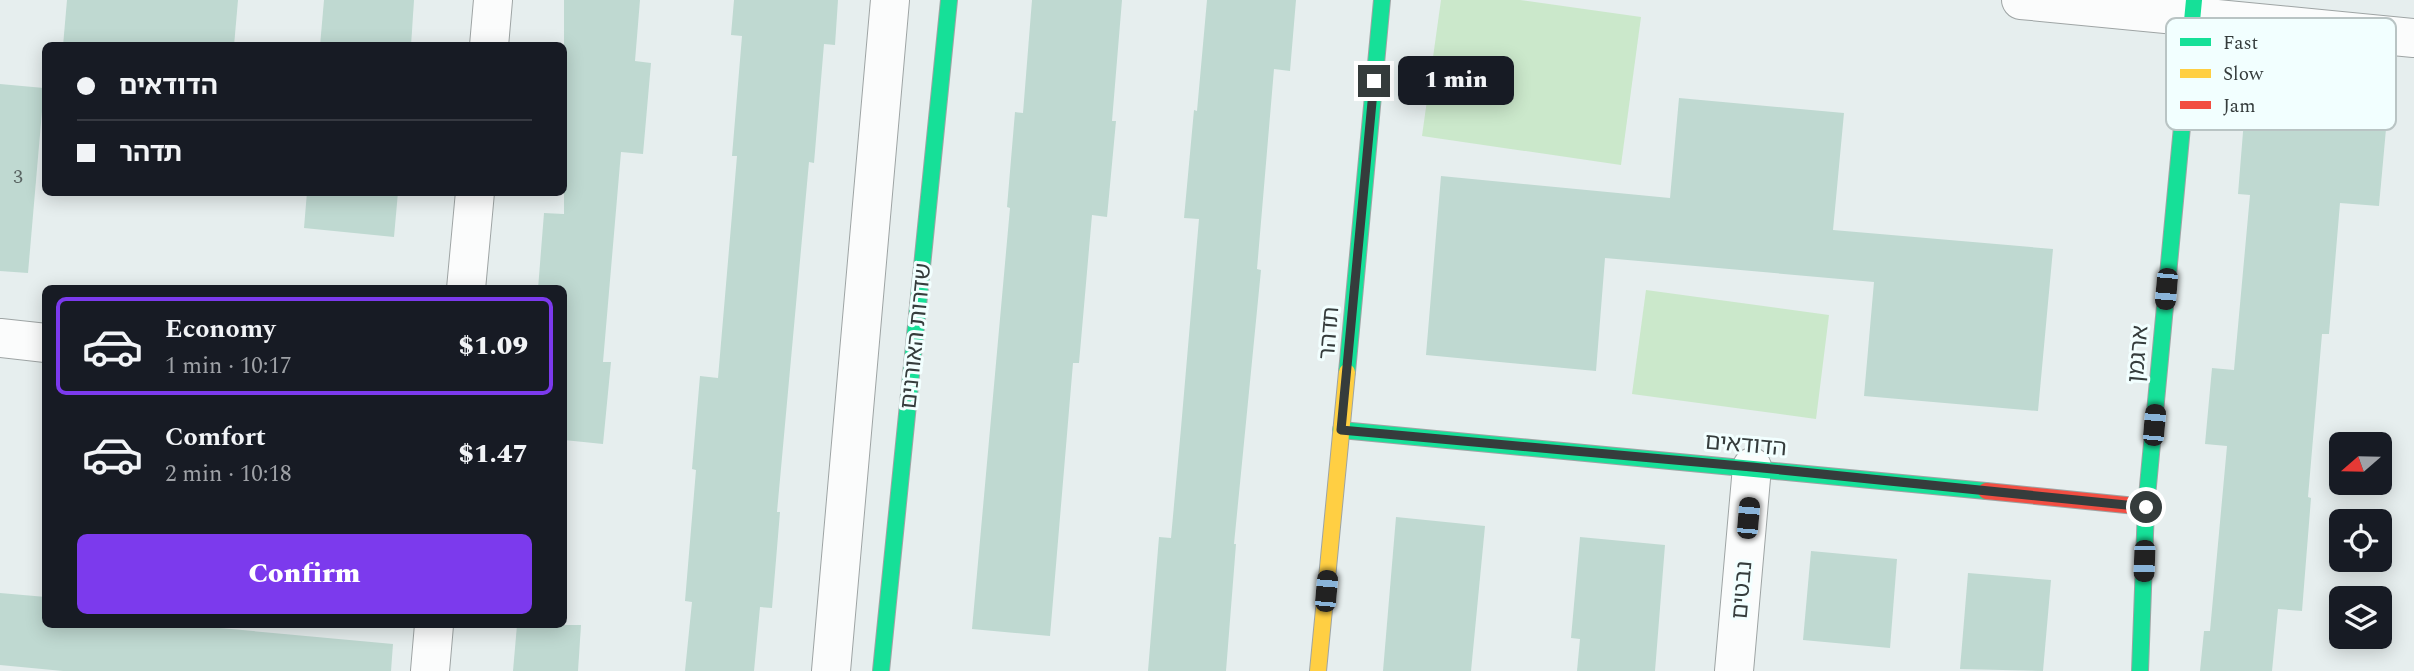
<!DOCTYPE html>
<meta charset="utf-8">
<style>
body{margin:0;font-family:Spectral,"Noto Sans Hebrew",serif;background:#242831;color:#f1f3f6;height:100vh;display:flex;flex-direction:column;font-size:26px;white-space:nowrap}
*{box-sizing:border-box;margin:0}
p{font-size:23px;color:#9ea1a6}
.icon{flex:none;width:38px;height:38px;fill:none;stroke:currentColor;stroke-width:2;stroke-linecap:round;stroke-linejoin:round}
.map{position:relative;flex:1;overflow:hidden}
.panel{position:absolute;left:42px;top:285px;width:525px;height:343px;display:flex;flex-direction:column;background:#171b24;border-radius:10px;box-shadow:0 4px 18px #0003}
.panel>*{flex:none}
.guide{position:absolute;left:42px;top:42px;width:525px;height:154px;border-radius:10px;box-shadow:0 4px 18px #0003;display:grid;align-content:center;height:154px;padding:0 35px;background:#171b24}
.needle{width:46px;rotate:250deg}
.buttons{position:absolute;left:2329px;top:432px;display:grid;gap:14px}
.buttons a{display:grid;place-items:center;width:63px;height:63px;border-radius:10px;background:#171b24;box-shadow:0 4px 18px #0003;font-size:35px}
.end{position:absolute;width:32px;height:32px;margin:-16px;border:9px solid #353c3c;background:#fff;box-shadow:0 0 0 4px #fff}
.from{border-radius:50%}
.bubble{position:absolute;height:49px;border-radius:10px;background:#171b24;box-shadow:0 4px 18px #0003;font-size:23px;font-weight:800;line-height:49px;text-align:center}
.car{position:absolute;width:21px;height:42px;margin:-21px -10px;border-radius:9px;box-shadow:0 0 5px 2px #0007;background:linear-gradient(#222 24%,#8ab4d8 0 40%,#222 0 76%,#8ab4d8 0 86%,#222 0)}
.guide b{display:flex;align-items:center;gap:24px;height:66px;font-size:26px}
.guide b+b{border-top:2px solid #363941}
.guide i{width:18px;height:18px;background:#f1f3f6}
ul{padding:12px 0 0;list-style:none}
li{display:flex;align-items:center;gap:21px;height:98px;margin:0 14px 10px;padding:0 21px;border:4px solid transparent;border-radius:10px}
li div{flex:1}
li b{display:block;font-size:26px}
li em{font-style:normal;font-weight:800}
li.on{border-color:#7c3aed}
li>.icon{width:63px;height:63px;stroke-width:1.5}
.button{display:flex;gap:14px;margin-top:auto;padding:14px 35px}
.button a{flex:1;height:80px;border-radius:10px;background:#7c3aed;color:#fff;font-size:28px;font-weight:800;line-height:80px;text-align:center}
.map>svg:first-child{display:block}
</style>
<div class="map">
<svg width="2414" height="671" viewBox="0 0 2414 671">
<rect width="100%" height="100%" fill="#e6eeee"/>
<g fill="#cbe8cb">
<path d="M1441,0H1520L1641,17L1621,165L1422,136Z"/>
<path d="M1646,290L1829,315L1816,419L1632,394Z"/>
</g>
<g fill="#bfd9d1">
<path d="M67,0H238L234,46H63Z"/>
<path d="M324,0H414L411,46H320Z"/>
<path d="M564,0H640L635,61L651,63L643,154L621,152L603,362H611L603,444L564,440V289H538L544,213L564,214Z"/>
<path d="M734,0H838L835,45L824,44L814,163L809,162L777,512H780L772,608L760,607L754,671H685L692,602L685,601L696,470L692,469L700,376L718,378L737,156H732L742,36L731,35Z"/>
<path d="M1032,0H1122L1112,121H1116L1107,217L1092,215L1079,363H1073L1050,636L972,629L1010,208L1007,207L1015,112L1023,113Z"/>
<path d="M1207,0H1296L1290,71L1274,69L1257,269L1261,270L1234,544H1236L1226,671H1148L1159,537L1171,538L1181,428L1199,219L1184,218L1194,110L1197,111Z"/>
<path d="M0,84L44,88L28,273L0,271Z"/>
<path d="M2246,95L2388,107L2379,206L2340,203L2329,334H2322L2308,497L2311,498L2302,611L2278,609L2272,671H2200L2204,631H2210L2227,446L2205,444L2212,368L2234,370L2250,195L2238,194Z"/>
<path d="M1679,98L1844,113L1833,230L2053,249L2038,411L1864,396L1874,282L1605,258L1596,371L1426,355L1441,176L1670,198Z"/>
<path d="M307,192H398L394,237L304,228Z"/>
<path d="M1396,517L1485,526L1471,671H1383Z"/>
<path d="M1580,537L1665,545L1655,671H1577L1580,639L1571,638Z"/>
<path d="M1811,551L1897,559L1890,648L1803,640Z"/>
<path d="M1968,573L2051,580L2043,671L1960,669Z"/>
<path d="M0,593L46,597V625H209V627L393,644L391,671H63L0,665Z"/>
<path d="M517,625H581L578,671H513Z"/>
</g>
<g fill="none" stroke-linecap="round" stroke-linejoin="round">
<g stroke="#9ea4a4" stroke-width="40">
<g id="street">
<path d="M2021,0L2414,38"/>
<path d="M489,46L493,0"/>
<path d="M466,289L475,192"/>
<path d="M0,338L46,343"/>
<path d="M430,671L434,625"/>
<path d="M831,671L890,0"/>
<path d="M1734,671L1752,467"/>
</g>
</g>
<g stroke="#9ea4a4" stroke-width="18">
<g id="fast">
<path d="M1347,372L1382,0"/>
<path d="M1341,430L1986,491"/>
<path d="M881,671L949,0"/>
<path d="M2140,671L2146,507L2194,0"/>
</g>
</g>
<g stroke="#9ea4a4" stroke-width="18">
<path id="slow" d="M1318,671L1347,372"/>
</g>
<g stroke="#9ea4a4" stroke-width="18">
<path id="jam" d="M1986,491L2146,507"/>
</g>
<use href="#street" stroke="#fbfcfc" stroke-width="38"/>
<use href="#fast" stroke="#16e098" stroke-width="16"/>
<use href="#slow" stroke="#ffcf43" stroke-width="16"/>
<use href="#jam" stroke="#f24e42" stroke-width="16"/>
</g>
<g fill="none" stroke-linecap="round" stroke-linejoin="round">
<path stroke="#353c3c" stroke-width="9" d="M1374,81L1341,430L1752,467L2146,507"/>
</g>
<g text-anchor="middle" stroke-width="6" stroke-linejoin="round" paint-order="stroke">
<g font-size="19" fill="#586361">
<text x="18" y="183">3</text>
</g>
<g font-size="23" fill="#353c3c" stroke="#f2ffff">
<text transform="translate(1328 333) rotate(-85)" y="8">תדהר</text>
<text transform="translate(915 336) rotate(-84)" y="8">שדרות האורנים</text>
<text transform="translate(2137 354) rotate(-85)" y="8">ארגמן</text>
<text transform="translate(1746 444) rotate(5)" y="8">הדודאים</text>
<text transform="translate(1741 590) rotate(-85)" y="8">נבטים</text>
</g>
</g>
<rect x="2166" y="18" width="230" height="112" rx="10" fill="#f2ffff" stroke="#b9c4c4" stroke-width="2"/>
<rect x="2180" y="38" width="31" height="8" fill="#16e098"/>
<rect x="2180" y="69" width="31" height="9" fill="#ffcf43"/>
<rect x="2180" y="101" width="31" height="8" fill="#f24e42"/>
<g font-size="19" fill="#353c3c">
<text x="2223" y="49">Fast</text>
<text x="2223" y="80">Slow</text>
<text x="2223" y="112">Jam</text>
</g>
</svg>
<div class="buttons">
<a><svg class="needle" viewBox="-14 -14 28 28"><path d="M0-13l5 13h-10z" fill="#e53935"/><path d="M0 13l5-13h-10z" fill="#9ea1a6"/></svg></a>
<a><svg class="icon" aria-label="locate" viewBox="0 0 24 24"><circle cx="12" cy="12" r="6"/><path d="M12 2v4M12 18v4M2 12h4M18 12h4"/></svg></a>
<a><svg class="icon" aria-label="layers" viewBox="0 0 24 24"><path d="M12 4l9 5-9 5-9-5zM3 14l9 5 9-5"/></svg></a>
</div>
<i class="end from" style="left:2146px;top:507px"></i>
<i class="end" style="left:1374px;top:81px"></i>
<div class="bubble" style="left:1398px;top:56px;width:116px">1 min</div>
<i class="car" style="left:2166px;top:289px;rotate:185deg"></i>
<i class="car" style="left:2154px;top:425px;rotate:5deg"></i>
<i class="car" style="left:1748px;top:518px;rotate:5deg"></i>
<i class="car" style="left:2144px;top:561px;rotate:182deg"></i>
<i class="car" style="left:1326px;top:591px;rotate:5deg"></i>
<div class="guide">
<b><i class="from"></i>הדודאים</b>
<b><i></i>תדהר</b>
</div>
<section class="panel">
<ul>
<li class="on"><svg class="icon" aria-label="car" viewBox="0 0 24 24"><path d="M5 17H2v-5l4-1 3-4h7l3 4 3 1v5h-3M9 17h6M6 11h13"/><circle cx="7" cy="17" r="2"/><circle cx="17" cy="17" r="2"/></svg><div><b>Economy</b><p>1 min · 10:17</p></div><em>$1.09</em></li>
<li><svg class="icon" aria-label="car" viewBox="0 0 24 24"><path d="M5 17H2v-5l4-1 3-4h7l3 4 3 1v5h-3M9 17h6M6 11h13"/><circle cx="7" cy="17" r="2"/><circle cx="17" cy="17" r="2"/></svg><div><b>Comfort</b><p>2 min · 10:18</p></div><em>$1.47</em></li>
</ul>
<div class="button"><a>Confirm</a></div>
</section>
</div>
